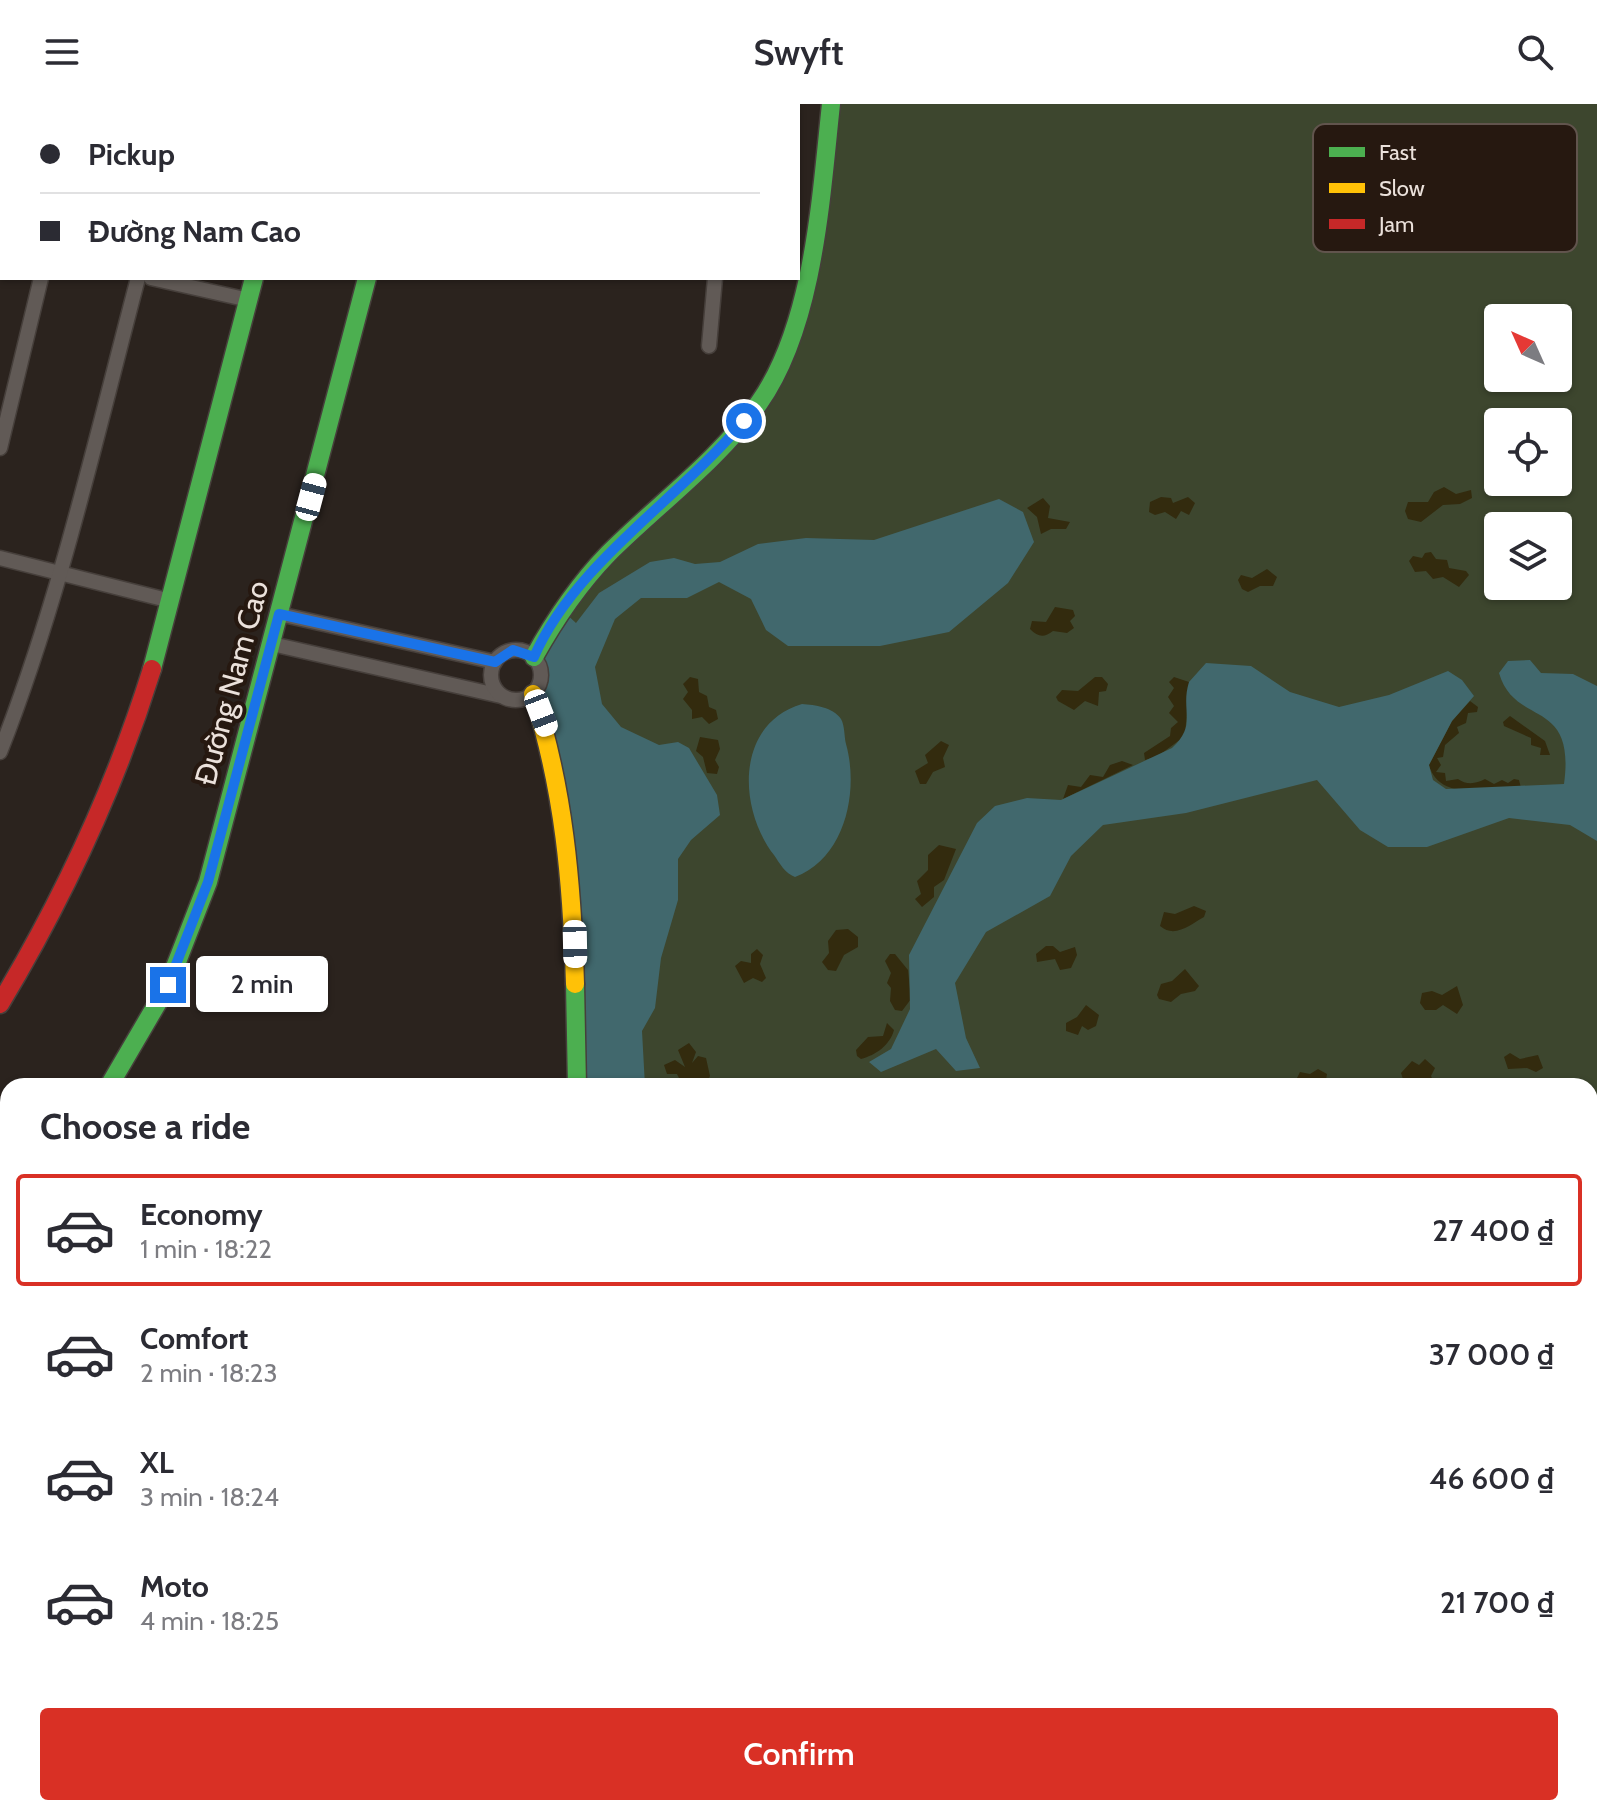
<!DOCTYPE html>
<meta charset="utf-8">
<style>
body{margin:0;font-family:Cabin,sans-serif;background:#f2f2f3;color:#2b2b33;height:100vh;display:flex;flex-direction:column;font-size:30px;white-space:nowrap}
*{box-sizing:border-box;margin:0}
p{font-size:26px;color:#7c7c81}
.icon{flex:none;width:44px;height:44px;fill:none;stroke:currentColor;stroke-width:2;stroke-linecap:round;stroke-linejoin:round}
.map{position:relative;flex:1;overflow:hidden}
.sheet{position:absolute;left:0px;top:974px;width:1598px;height:738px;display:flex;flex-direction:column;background:#fff;border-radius:24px 24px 0 0;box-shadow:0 2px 6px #0004}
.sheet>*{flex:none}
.banner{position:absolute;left:0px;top:0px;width:800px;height:176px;box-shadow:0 2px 6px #0004;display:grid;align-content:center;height:176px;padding:0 40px;background:#fff}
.needle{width:52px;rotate:315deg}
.controls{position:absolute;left:1484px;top:200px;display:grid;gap:16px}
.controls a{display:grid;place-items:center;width:88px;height:88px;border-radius:8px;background:#fff;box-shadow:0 2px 6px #0004;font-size:40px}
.end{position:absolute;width:36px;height:36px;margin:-18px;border:10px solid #1a73e8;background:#fff;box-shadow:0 0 0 4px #fff}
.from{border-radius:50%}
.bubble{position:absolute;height:56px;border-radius:8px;background:#fff;box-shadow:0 2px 6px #0004;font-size:26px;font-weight:600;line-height:56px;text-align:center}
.car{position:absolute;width:24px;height:48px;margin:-24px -12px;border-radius:10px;box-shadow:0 0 6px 2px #0007;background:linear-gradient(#fff 24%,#345 0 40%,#fff 0 76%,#345 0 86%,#fff 0)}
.banner b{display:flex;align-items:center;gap:28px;height:76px;font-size:30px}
.banner b+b{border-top:2px solid #e1e1e2}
.banner i{width:20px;height:20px;background:#2b2b33}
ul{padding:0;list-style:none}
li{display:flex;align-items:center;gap:24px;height:112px;margin:0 16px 12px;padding:0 24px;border:4px solid transparent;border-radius:8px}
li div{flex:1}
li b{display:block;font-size:30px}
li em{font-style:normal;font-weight:600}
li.current{border-color:#d93025}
li>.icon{width:72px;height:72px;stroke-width:1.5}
h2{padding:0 40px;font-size:36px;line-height:96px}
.button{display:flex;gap:16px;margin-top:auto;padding:16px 40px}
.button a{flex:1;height:92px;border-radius:8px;background:#d93025;color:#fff;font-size:32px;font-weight:600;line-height:92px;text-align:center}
header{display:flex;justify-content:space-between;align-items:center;height:104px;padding:0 40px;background:#fff;font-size:36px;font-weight:600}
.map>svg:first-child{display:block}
</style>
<header><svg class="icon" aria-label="menu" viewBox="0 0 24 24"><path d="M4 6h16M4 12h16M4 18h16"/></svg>Swyft<svg class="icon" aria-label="search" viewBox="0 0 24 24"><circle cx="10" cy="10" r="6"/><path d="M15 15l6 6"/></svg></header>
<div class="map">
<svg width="1597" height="1711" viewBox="0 0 1597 1711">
<rect width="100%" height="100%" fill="#2b231e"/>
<path fill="#3d462e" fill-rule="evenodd" d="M836,0H1597V1184H1590V982H581L580,841L538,591C547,577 548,567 539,553L549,529L781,274ZM1498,214H1558V274H1498ZM1498,318H1558V378H1498ZM1498,422H1558V482H1498Z"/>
<g fill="#332b0e">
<path d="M1444,383L1456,390L1471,386L1472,394L1460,400L1443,401L1421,418L1408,415L1405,407L1408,398H1428L1434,388Z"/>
<path d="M1161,393L1171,394L1173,399L1188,393L1195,399L1189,411L1181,407L1176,415L1165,408L1155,411L1149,408L1150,398Z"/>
<path d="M1043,394L1050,402L1048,414L1070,418L1066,425H1051L1041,430L1037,413L1027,404Z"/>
<path d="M1431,448L1436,455L1447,456L1449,464L1466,467L1469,471L1459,483L1443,473L1433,475L1426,467L1415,468L1409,457L1413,452L1422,454L1425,449Z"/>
<path d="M1267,465L1277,473L1273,482H1260L1248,488L1242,485L1238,476L1241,471L1252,474Z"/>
<path d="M1055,503L1073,506L1075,512L1070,517L1074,524L1067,529L1053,527C1044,534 1038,533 1030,525L1032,517L1046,518Z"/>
<path d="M690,573L698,575L699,588L707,592L709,603L716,606L718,615L709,620L702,613L692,615V606L683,595L688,588L683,580Z"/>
<path d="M1095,573H1102L1108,580L1106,587L1099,588L1098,602L1085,597L1074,606L1058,597L1056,593L1062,586L1078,587Z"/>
<path d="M1174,573L1189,578L1185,632L1158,652L1145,656L1144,649L1170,632L1171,624L1178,618L1169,609L1174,602L1168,593L1174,584L1169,578Z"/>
<path d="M1470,597L1478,603L1477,608L1468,609L1466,619L1457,623L1459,629L1445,641L1443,653L1437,654L1441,661L1436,668L1445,669L1446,677L1458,675C1466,681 1476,680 1485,675L1494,680L1502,676L1508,679L1514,675L1519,676L1521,684C1490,685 1439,698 1429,661L1452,617Z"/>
<path d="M1510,612L1545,637L1550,651H1540L1541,644L1531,641V634L1504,622L1503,618Z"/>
<path d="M700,633L718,636L720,645L715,656L719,663L717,670L707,669L703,653L696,647Z"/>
<path d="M941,637L949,641L943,654L945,663L933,668L926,680H920L915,667L928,659L925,651Z"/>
<path d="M1122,657L1133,661L1063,695L1068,681L1081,683L1090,671L1103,673L1110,661Z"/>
<path d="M939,741L956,745L944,776L934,783V793L922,803L915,795L921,790L917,777L928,766V751Z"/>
<path d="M1194,802L1206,807L1204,813C1191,820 1175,835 1160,822L1164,808L1175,810Z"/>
<path d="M848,825L858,833V843L844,851L836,867L828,866L822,858L829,849L828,837L836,826Z"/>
<path d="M1046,842H1053L1060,848L1075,843L1077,851L1071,864L1060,866L1055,855L1037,858L1036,850Z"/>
<path d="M757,845L763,851L760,860L766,874L762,878L753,874L744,879L735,862L741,857L751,859V850Z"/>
<path d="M890,850H895L908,866L911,895L902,907L895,906L890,897L891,884L887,879L891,869L885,857Z"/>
<path d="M1185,865L1199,882L1195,887L1181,890L1171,898L1159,895L1157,891L1161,880L1172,877Z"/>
<path d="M1457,882L1463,901L1457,910L1443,901L1436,906H1425L1420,899L1422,889L1432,887L1442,891Z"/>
<path d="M1086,901L1099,911L1096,922L1088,926L1082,922L1078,931L1066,927V919L1077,913Z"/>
<path d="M887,919L894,926C890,941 876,951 861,955L857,952L856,946L868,933L883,932Z"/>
<path d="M689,939L696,948L692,959L698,952L706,954L710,972L706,980L700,982L691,976L688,982H662L665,976L679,974L677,970H667L664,961L675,956L685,963L678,946Z"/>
<path d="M1510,949L1520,955L1538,951L1543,964L1536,968L1527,964L1508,965L1504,953Z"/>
<path d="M1425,955L1435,964L1431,972L1435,982L1405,981L1401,969L1412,957L1419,961Z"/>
<path d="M1318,965L1327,970L1325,982H1297L1295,978L1300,968L1310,970Z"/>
</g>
<g fill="#41686d">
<path d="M999,395L1023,408L1034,438L1008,479L949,528L880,542H788L766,526L751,495L719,478L687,494H641L615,515L595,563L602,600L621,623L659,641L678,638L689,644L717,691L720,711L691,736L678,755V796L661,854L655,904L642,927L645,982H581L580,841L538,591C547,577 548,567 539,553L563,507L576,519L599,489L650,458L674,454L695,460L720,458L758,440L806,434L874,436Z"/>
<path d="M1530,556L1541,569L1573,570L1597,582V737L1570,721L1509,714L1427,743H1388L1360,726L1317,676L1186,709L1103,721L1071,752L1050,792L986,828L955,879L966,934L980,964L956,967L936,945L881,968L869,958L891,945L910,905L909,851L977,719L995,702L1027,694L1061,696L1172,644C1198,620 1180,607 1189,578L1206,559L1251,562L1290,588L1339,603L1389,591L1448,567L1462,576L1474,592L1452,617L1429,661L1433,676L1446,685L1564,680C1576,592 1515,624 1499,569L1508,557Z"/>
<path d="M802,600C815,601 833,603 841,615C845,622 844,633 846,640C859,686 846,754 795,773C785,769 780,760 774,751C738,705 735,620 802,600Z"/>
</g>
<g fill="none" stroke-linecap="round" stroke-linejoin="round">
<path stroke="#41686d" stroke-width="24" d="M388,1711L395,1704"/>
<g stroke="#463f3b" stroke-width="17">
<g id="street">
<path d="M85,2V0"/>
<path d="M181,2V0"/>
<path d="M299,2L300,0"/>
<path d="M729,2L730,0"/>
<path d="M0,135H2"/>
<path d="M151,174L249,196"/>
<path d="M709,242L715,174"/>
<path d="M0,344L41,174"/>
<path d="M0,454L171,497"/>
<path d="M279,510L495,558"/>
<path d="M272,540L501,592"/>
<circle cx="516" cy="571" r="25"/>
<path d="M0,648C60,495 96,333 138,174"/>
<path d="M1590,1407H1597"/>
<path d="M1590,1514H1597"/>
<path d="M0,1515L8,1522"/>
<path d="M1590,1618H1597"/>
<path d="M0,1657L8,1664"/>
<path d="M0,1702L8,1692"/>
<path d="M60,1704L69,1711"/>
<path d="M778,1704V1711"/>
<path d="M1068,1704V1711"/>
<path d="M1543,1704V1711"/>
<path d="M145,1711L151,1704"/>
<path d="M579,1711V1704"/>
<path d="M674,1711V1704"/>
<path d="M1235,1711V1704"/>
<path d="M1340,1711V1704"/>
<path d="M1446,1711V1704"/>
<path d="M1569,1711V1704"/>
</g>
</g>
<g stroke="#463f3b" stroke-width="21">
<g id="fast">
<path d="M534,553C555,515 578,481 608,450C658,400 718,357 759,299C814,221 821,93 831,0"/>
<path d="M152,565L254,174"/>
<path d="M575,880L577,982"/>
<path d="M109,982L168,881L208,778L367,174"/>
</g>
</g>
<g stroke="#463f3b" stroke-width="21">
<g id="slow">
<path d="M410,0V2"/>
<path d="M533,590C564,685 572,780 575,880"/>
<path d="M0,1133L8,1122"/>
</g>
</g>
<g stroke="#463f3b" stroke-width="21">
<path id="jam" d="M0,900C64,793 115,684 152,565"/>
</g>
<use href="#street" stroke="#615a56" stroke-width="14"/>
<use href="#fast" stroke="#4caf50" stroke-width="18"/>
<use href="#slow" stroke="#ffc107" stroke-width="18"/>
<use href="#jam" stroke="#c62828" stroke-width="18"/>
</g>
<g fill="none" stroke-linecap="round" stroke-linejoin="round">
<path stroke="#1a73e8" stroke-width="10" d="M168,881L208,778L279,510L495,558L513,546L534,553C575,459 678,396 744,317"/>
</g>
<g text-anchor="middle" stroke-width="8" stroke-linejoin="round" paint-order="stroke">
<g font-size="30" fill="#ebe1db" stroke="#261810">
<text transform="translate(232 579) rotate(-75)" y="10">Đường Nam Cao</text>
</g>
</g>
<rect x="1313" y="20" width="264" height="128" rx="12" fill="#261810" stroke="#61544d" stroke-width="2"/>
<rect x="1329" y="43" width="36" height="10" fill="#4caf50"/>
<rect x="1329" y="79" width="36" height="10" fill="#ffc107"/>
<rect x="1329" y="115" width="36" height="10" fill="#c62828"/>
<g font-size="22" fill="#ebe1db">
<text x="1379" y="56">Fast</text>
<text x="1379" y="92">Slow</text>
<text x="1379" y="128">Jam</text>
</g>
</svg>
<div class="controls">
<a><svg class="needle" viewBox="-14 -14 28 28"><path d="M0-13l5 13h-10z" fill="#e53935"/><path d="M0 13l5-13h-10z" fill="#7c7c81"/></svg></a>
<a><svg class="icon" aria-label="locate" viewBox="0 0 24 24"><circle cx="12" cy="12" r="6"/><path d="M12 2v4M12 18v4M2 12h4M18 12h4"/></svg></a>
<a><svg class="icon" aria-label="layers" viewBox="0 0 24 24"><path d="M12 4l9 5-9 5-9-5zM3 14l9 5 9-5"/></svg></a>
</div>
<i class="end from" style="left:744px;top:317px"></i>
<i class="end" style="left:168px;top:881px"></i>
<div class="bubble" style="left:196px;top:852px;width:132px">2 min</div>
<i class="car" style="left:311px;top:393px;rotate:15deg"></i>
<i class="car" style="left:541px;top:609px;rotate:159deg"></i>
<i class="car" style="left:575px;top:840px;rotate:179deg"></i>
<div class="banner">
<b><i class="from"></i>Pickup</b>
<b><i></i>Đường Nam Cao</b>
</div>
<section class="sheet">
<h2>Choose a ride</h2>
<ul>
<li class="current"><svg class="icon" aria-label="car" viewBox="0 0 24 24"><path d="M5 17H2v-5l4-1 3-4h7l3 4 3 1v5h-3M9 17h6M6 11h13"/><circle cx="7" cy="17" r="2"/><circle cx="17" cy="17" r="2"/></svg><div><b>Economy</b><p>1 min · 18:22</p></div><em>27 400 ₫</em></li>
<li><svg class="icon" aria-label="car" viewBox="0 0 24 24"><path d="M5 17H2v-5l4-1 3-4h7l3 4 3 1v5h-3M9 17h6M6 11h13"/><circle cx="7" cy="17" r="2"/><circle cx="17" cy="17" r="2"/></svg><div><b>Comfort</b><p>2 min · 18:23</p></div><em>37 000 ₫</em></li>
<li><svg class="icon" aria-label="car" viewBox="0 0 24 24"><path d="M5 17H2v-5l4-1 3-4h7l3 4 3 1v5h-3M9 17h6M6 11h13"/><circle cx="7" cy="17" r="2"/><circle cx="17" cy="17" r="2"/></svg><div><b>XL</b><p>3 min · 18:24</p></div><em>46 600 ₫</em></li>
<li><svg class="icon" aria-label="car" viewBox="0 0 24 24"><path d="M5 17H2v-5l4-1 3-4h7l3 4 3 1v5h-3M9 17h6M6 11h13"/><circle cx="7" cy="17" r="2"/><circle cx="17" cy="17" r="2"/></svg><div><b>Moto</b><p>4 min · 18:25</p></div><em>21 700 ₫</em></li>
</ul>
<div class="button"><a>Confirm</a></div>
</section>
</div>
